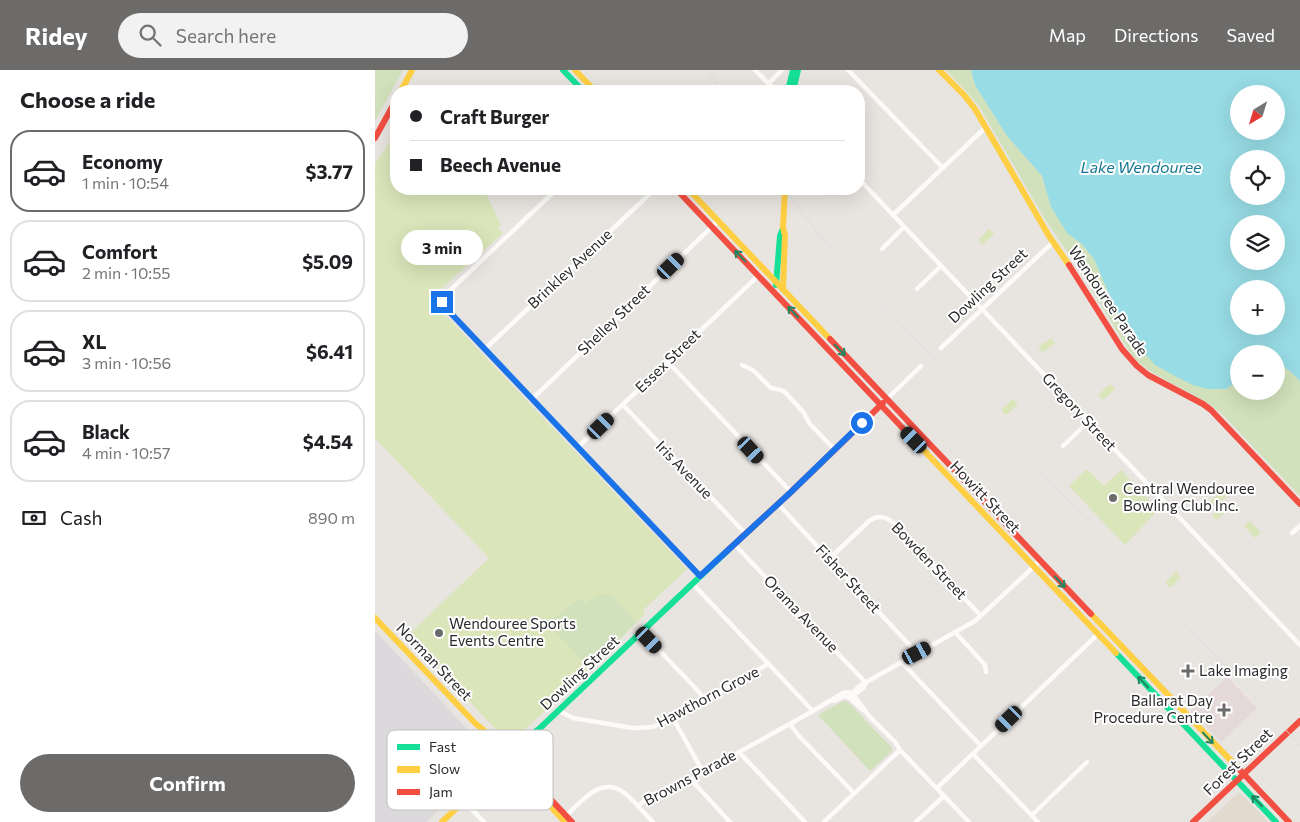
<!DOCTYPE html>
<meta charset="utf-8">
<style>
body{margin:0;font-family:Commissioner,sans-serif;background:#f2f2f2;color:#202124;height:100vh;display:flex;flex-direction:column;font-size:19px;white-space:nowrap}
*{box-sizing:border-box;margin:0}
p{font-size:16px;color:#757577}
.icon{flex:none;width:28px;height:28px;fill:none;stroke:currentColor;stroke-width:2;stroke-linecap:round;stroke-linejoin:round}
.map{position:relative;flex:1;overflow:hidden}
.side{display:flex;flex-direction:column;background:#fff;width:375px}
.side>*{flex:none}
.guide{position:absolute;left:15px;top:15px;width:475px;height:110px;border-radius:20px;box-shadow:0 5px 20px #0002;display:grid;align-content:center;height:110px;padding:0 20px;background:#fff}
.needle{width:32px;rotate:218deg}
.controls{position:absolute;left:855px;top:15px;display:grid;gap:10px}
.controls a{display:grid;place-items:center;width:55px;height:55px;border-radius:50%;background:#fff;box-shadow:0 5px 20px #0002;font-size:25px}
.end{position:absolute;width:22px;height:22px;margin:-11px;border:6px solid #1a73e8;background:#fff;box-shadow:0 0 0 2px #fff}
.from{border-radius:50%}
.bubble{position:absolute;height:35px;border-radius:18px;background:#fff;box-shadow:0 5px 20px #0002;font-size:16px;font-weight:700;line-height:35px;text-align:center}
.car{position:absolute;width:15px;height:30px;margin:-15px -8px;border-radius:6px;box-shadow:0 0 4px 1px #0007;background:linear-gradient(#222 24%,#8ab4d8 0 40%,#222 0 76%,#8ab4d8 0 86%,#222 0)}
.guide b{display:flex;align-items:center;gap:18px;height:48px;font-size:19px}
.guide b+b{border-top:1px solid #e0e0e0}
.guide i{width:12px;height:12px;background:#202124}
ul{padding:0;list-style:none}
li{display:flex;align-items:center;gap:15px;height:82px;margin:0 10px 8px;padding:0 10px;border:2px solid #e0e0e0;border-radius:20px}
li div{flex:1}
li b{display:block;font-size:19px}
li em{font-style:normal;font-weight:700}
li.on{border-color:#6c6b6a}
li>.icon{width:45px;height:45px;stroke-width:1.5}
h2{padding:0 20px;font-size:22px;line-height:60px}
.pay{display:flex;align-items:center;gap:12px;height:55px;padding:0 20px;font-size:19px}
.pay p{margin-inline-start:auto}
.button{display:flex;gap:10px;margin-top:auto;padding:10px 20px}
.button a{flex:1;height:58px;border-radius:30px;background:#6c6b6a;color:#fff;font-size:20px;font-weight:700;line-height:58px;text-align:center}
header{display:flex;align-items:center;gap:30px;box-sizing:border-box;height:70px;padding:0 25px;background:#6c6b6a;color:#fff}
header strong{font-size:24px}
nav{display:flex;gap:28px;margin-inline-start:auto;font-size:18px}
.search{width:350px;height:45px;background:#f2f2f2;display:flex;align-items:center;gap:12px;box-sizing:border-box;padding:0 18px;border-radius:28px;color:#757577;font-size:19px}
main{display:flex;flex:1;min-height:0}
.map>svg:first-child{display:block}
</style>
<header>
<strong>Ridey</strong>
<div class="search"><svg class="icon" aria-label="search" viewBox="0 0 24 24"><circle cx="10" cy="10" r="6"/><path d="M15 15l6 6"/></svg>Search here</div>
<nav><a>Map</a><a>Directions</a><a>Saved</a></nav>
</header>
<main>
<section class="side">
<h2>Choose a ride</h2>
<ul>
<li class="on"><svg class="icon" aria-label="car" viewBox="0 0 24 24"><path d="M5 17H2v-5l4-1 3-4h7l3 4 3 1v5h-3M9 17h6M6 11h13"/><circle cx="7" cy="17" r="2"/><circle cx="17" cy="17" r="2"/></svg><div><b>Economy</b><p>1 min · 10:54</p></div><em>$3.77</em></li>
<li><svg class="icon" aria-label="car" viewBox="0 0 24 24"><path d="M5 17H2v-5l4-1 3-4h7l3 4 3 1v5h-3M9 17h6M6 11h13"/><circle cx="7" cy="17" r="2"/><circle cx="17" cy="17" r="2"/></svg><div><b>Comfort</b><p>2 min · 10:55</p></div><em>$5.09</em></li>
<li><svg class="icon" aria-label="car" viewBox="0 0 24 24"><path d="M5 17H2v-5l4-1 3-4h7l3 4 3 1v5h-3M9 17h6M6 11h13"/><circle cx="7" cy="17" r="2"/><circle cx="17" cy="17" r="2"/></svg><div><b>XL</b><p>3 min · 10:56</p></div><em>$6.41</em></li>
<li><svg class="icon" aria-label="car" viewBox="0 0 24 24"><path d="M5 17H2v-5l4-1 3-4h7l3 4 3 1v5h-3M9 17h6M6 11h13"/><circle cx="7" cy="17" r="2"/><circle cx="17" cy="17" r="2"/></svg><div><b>Black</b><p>4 min · 10:57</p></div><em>$4.54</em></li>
</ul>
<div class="pay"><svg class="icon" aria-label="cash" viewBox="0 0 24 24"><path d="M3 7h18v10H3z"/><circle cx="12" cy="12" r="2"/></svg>Cash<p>890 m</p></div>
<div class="button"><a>Confirm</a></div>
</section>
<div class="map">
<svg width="925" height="752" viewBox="0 0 925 752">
<rect width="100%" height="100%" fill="#e8e4e0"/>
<path fill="#dbd9db" d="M0,561L115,683V691L51,752H0Z"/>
<path fill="#e2dacf" d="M863,723H865L893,752H832Z"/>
<path fill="#e5d8d8" d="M852,607L882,638L846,672L816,641Z"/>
<g fill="#d0e1bb">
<path d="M0,0H28L0,51Z"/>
<path d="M571,0H596L600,15L632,66L667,106L676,137L692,163L707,174L719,189L742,243L857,315L860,306L864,303V321H901V295C912,296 918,304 925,311V426L847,344L836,335L773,300L764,293L754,281L707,204L670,149L604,36L590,20Z"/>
<path d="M232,523L236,525L262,552L215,599L171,554L205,528Z"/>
<path d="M468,631L473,632L517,678V681L495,701L443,645Z"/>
</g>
<g fill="#dae5b9">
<path d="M21,62V119H105L111,124L126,155L123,158L128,163L55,229L312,499L268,540L270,544L262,552L236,525L229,524L209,533L205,528L172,553L215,599L136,672L132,671L32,566L114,488L0,368V94Z"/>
<path d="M614,159L619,164L608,175L603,170Z"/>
<path d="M676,268L680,273L668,282L663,277Z"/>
<path d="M735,314L740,319L728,330L723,325Z"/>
<path d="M638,329L643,335L631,345L626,340Z"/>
<path d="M712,399L729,416L746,400L783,440L750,475L694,416Z"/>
<path d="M847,420L852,426L840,436L835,431Z"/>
<path d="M848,434L853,440L841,450L837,445Z"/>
<path d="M875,451L886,463L880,468L869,456Z"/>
<path d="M801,501L806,507L795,518L790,513Z"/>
</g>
<path fill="#98dce5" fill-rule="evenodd" d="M596,0H925V311C918,304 912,296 901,295V284H864V303L860,306L857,315L851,319H832L818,315L798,305L780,295L759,272L742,243L719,189L707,174L692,163L676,137L667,106L632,66L600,15ZM864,24H901V61H864ZM864,89H901V126H864ZM864,154H901V191H864ZM864,219H901V256H864Z"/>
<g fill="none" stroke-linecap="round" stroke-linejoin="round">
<g stroke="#fcfbfa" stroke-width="4.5">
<path d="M380,0L401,21"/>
<path d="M473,0L568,98"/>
<path d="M393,14L407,0"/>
<path d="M484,109L925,575"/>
<path d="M182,119L69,226L67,229V233L325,506"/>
<path d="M518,145L611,57"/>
<path d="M507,179L529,157"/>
<path d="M542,219L566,196"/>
<path d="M566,278L678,172"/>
<path d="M110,279L280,119"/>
<path d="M293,292L416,422"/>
<path d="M367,295L378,300L396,318L406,320L410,322L429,343L434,353L459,379"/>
<path d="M157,329L343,151"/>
<path d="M512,329L546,296"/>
<path d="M248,335L371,464"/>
<path d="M688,376L713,352"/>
<path d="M203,377L384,205"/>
<path d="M403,434L542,583"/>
<path d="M917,463L925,456"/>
<path d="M360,475L491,613"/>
<path d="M454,489L494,451C504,444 512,447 521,455L606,546"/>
<path d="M317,513L438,641"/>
<path d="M267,562L324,622L330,630"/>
<path d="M580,562L610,595L611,602"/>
<path d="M527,592L534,600L606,676"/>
<path d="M475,628L477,623L486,615L600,551L665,491"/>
<path d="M475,628L488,640"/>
<path d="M459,631L469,626L475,628L488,618L491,613"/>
<path d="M184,641L198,648L258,658L278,657L307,643L393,594"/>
<path d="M298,648L328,702"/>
<path d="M415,654L424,666L479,723"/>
<path d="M364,682L430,752"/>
<path d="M598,684L663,752"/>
<path d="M316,709L322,716L355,752"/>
<path d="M562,718L723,564"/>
<path d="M89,731L109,752"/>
<path d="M263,736L278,752"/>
<path d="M657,745L712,692"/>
<path d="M191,746C206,732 225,706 248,722C254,726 258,731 263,736L276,725L288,723L294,721L438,641L468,623L473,622L479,625L494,646L520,672L525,680L594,752"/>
<path d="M449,752L525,680"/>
<path d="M541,752L569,726"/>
</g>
<g stroke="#16e098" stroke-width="6">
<path d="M188,0L208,21"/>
<path d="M413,21L418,0"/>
<path d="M418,21L423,0"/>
<path d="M401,215L405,166L408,158"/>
<path d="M741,583L901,752"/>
<path d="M134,677L147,671L164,659L352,481"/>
<circle cx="134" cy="688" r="10"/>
<path d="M110,712L132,698"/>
</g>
<g stroke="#ffcf43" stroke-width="6">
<path d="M200,0L220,21"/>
<path d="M564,0L589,25L600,39L674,166L694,195"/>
<path d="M26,21L37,0"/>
<path d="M313,119L455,269"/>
<path d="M408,219L410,165L408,158L410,119"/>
<path d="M539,370L741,583"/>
<path d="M716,544L863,698"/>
<path d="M0,548L100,653L118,668L133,677"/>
<path d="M109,664L124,686"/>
<path d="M144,688L160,664"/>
<path d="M134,698L152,711L190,752"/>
<path d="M67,752C88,732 109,713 124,688"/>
</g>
<g stroke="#f24e42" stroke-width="6">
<path d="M0,68L21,30"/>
<path d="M301,119L539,370"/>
<path d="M694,195L747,279L762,296L773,305L828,334L836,340L925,434"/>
<path d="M455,269L716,544"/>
<path d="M352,481L416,422L508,333"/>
<path d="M144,689L152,704L197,752"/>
<path d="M863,698L914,752"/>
<path d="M818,752L925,651"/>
</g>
<g stroke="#deddde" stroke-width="1">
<path d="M334,0L345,21"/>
<path d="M408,119L448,169L487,213L925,675"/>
</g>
</g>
<defs><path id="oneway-shaft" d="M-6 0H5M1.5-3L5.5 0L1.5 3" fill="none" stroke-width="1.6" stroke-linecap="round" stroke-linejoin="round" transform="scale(1.25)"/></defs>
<g stroke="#208561">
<use href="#oneway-shaft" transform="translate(365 186) rotate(-134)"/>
<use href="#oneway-shaft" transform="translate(418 242) rotate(-133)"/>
<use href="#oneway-shaft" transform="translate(465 280) rotate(46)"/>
<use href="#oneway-shaft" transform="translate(685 512) rotate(47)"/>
<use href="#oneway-shaft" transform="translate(768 612) rotate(-133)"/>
<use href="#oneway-shaft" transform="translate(833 668) rotate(47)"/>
<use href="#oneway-shaft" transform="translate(882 731) rotate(-134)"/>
</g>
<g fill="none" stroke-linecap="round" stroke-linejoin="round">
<path stroke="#1a73e8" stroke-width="6" d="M67,232L69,236L325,506L416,422L487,353"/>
</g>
<g fill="#6c6b6a" stroke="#fff" stroke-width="2">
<circle cx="738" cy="428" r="5"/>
<circle cx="64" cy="563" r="5"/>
<path d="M810.5 593.5h5v5h5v5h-5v5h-5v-5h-5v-5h5z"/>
<path d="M846.5 632.5h5v5h5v5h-5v5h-5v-5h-5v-5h5z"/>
</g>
<g text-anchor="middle" stroke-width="4" stroke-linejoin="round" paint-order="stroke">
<g font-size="15" fill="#2a2a2a" stroke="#fff">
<text transform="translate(195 199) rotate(-43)" y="5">Brinkley Avenue</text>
<text transform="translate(613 216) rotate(-43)" y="5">Dowling Street</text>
<text transform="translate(733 231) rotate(56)" y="5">Wendouree Parade</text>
<text transform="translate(239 250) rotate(-44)" y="5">Shelley Street</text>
<text transform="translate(293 291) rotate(-44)" y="5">Essex Street</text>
<text transform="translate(704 342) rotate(47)" y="5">Gregory Street</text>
<text transform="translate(309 400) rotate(46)" y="5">Iris Avenue</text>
<text transform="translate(610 427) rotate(46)" y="5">Howitt Street</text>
<text transform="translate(554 491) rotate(46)" y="5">Bowden Street</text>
<text transform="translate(473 509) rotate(47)" y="5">Fisher Street</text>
<text transform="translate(426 544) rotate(46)" y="5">Orama Avenue</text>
<text transform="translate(59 592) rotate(46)" y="5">Norman Street</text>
<text transform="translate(205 603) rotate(-43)" y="5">Dowling Street</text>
<text transform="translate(333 627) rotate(-28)" y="5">Hawthorn Grove</text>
<text transform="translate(863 692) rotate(-44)" y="5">Forest Street</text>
<text transform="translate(315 708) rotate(-28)" y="5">Browns Parade</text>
</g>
<g font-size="15" fill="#2a2a2a" stroke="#fff" text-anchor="start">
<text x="748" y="424">Central Wendouree<tspan x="748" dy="17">Bowling Club Inc.</tspan></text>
<text x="74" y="559">Wendouree Sports<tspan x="74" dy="17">Events Centre</tspan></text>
<text x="824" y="606">Lake Imaging</text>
<text x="838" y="636" text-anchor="end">Ballarat Day<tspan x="838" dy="17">Procedure Centre</tspan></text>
</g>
<g font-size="16" font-style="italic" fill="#167892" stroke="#fff">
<text x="766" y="103">Lake Wendouree</text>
</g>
</g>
<rect x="12" y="660" width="166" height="80" rx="8" fill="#fff" stroke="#bfbfbf" stroke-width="1"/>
<rect x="22" y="674" width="23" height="6" fill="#16e098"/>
<rect x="22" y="696" width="23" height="7" fill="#ffcf43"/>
<rect x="22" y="719" width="23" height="6" fill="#f24e42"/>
<g font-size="14" fill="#2a2a2a">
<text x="54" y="682">Fast</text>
<text x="54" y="704">Slow</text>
<text x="54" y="727">Jam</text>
</g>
</svg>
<div class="controls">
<a><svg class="needle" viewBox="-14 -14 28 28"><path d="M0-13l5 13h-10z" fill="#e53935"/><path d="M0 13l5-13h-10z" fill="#757577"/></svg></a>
<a><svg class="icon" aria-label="locate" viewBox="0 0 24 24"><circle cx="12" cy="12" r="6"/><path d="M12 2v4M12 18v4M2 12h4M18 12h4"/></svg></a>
<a><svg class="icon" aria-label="layers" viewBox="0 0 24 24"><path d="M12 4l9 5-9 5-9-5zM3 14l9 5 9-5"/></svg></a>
<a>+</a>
<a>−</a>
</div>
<i class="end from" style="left:487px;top:353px"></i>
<i class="end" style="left:67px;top:232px"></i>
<div class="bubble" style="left:26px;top:160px;width:82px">3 min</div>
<i class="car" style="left:296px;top:196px;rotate:46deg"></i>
<i class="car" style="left:226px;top:356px;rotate:46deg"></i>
<i class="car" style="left:539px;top:370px;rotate:316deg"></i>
<i class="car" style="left:376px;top:380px;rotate:137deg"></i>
<i class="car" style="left:274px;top:570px;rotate:136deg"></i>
<i class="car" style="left:542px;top:583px;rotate:62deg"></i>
<i class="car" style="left:634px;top:649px;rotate:226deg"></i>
<div class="guide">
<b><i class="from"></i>Craft Burger</b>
<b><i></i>Beech Avenue</b>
</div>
</div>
</main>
